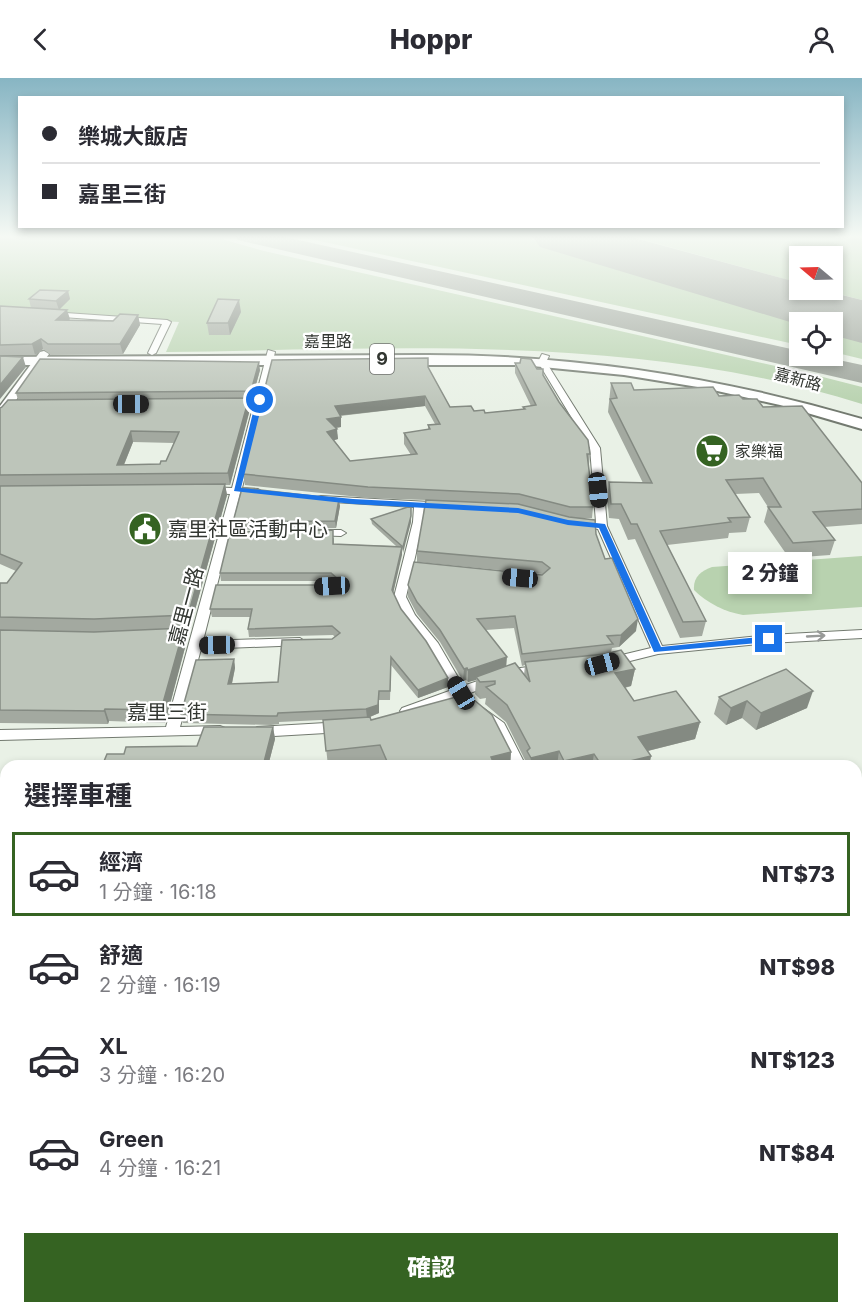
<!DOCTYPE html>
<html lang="zh-TW">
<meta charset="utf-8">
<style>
body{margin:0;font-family:Inter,"Noto Sans TC",sans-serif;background:#f2f2f3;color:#2b2b33;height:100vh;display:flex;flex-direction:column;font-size:22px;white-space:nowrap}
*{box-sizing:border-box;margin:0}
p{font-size:20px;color:#7c7c81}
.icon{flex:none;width:33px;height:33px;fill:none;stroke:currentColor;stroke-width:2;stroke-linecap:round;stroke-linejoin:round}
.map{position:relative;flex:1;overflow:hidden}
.drawer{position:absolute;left:0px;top:682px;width:862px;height:554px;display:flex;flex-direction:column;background:#fff;border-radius:18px 18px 0 0;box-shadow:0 3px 9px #0003}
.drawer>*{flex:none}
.banner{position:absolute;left:18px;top:18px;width:826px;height:132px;border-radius:0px;box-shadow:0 3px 9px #0003;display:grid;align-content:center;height:132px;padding:0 24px;background:#fff}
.needle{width:39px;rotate:289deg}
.buttons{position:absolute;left:789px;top:168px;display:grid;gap:12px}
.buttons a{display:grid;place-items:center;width:54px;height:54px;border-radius:0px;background:#fff;box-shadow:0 3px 9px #0003;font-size:30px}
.end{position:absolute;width:27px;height:27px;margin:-14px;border:8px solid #1a73e8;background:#fff;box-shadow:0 0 0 3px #fff}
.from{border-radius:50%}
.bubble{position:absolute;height:42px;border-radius:0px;background:#fff;box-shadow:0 3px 9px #0003;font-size:20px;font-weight:800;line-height:42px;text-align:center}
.car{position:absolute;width:18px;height:36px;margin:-18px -9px;border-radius:8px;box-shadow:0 0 4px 2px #0007;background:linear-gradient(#222 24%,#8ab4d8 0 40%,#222 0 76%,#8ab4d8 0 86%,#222 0)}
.banner b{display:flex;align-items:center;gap:21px;height:57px;font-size:22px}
.banner b+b{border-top:2px solid #e1e1e2}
.banner i{width:15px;height:15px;background:#2b2b33}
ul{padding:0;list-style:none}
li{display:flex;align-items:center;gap:18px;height:84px;margin:0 12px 9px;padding:0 12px;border:3px solid transparent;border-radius:0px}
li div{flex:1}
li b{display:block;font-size:22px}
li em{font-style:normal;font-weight:800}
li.on{border-color:#356322}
li>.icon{width:54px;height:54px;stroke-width:1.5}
h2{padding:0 24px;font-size:27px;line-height:72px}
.button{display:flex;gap:12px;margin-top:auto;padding:12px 24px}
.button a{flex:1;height:69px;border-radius:0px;background:#356322;color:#fff;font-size:24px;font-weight:800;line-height:69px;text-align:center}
header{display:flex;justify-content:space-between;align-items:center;height:78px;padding:0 24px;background:#fff;font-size:27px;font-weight:800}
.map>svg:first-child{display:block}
</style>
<header><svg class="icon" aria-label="back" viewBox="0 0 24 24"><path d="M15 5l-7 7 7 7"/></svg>Hoppr<svg class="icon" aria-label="person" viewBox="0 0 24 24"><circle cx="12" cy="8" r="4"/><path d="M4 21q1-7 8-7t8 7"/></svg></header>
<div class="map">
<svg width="862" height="1235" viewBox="0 0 862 1235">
<rect width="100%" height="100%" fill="#e9f1e6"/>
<g fill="#b8d2af">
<path d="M0,157H207L264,173L811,296L862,309V326C637,255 399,271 166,274L179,244L0,234Z"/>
<path d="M292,157H516L809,244H800L799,267Z"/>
<path d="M626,157H862V222L823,212H832V178H800L799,205Z"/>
<path d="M832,252L862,260V281L833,274Z"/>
<path d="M862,478V529L743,537C725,534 707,525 694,512C693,499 701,493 712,489Z"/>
</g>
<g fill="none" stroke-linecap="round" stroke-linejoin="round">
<g fill="#97b78c" fill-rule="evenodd">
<path d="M862,1005V1053L856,1055V1007Z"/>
<path d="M85,1230H155L153,1235H83Z"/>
</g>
<g fill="#9ca39a" fill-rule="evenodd">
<path d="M235,157H276L800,273V278H820L862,287V305L246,164L238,162Z"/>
<path d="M862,708V754L856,756V709Z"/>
<path d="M372,1230H457L455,1235H370Z"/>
</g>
<path fill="#9ca39a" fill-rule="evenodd" d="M531,157H624L800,205V212H822L862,222V265L832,257V244H800V247L540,169Z"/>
<g stroke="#737a70" stroke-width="2">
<g id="minor">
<path d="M51,234L167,242L171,244L156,275L152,277L148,275L162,246L48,238L47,236Z"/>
<path d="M268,272L275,274L242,410L258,411L263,414L258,417L240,416L203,563L300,560L306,564L304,567L201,571L180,649L220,648L225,650L227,653L225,656L0,662V652L166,649L230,416L208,415L203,412L208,409L232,410Z"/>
<path d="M542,276L549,278L546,284L600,370L607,448L662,568L769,557L862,552V560L769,565L658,576L610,588L605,587L604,584L605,581L651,570L598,451L577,448L572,445L577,442L596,444L590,370L538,284Z"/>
<path d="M321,418L447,425V429H424L423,444L406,519L415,537L438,565L463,608L513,591L543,587L550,591L548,594L515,599L470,615L474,620L472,623L467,625L458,620L412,636H402L400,633L402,630L452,612L428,570L403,538L394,519L413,444L414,429L317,423V419Z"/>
<path d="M317,452H341L346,455L341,458L313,457V453Z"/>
<path d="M483,630L504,645L526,688H512L493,651L476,635Z"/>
<path d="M343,644L350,649L343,654L257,659L250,654L257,649Z"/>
<path d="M6,1187V1209L0,1211V1189Z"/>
</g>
</g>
<g stroke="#737a70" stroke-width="3">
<path id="tertiary" d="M44,273L49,276L4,339L0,340V328L40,274Z"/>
</g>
<g stroke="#737a70" stroke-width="4">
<path id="primary" d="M418,277C569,276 716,298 862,341V351L780,327L704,310L624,297L522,287H0V279Z"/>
</g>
<use href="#minor" fill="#fff" fill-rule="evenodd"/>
<use href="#tertiary" fill="#fff" fill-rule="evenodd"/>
<use href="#primary" fill="#fff" fill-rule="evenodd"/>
</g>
<g fill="#a3a9a0" fill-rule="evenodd">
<path d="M68,213L70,221L59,231L70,241L69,242L113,243L138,237L140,247L123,276L51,277L43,271L35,277H0V228L31,230L29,221Z"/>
<path d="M241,234L230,257H209L207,245Z"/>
<path d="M272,282L428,289L450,329L485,335L523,331V329L531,328L515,295V285L537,291L543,297L590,376L589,386H588L593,429L592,440H578L596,456L605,481L636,553L619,569L612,570L611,574L635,591L631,608L625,610L634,623L700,644L695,661L648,673L651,678L649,688H526V684L506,644L485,626L486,620L480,621L475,616L476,602L468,604L466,602L463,603L440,564L417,536L408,519V507L542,496L417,484V473L426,422L369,420L245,407L243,396ZM425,328L435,346L428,347V352L404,355V366L411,377L350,383L334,362L338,361L336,350L341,349L340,338ZM514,550L522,588L525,587L524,597L506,588L486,552Z"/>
<path d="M260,292L252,321H249L250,331L230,407H225L227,417L190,550H184L187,562L165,645L109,643L108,646L0,645V505H7L16,493L0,486V330L18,322L16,315ZM133,364L174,365L166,383L160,386L124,387Z"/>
<path d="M611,305L634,312L719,318L743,321L763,329L862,405V446L824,449L835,462L830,477L789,480L764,444L768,429L759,415L735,416L750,439L746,454L729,455L728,460L667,467L706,543L702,558L680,560L635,461L628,462L619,441L609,440L607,419L609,404L643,405L608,334Z"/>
<path d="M340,428L336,450L234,452L233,444Z"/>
<path d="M411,428V444L402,474L393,515L401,531L448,609L418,620L391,587L390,622H379V635L370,639L371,642L511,674L510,688H383L381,682L328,688L323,642L342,641L279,644V646L271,647L183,645L181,636L234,581L235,590L232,606L278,604L335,559L333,557L249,559L248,551L250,539H212L210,531L331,507L335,505L332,503H221L220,495L334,460V466L396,468L372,446L371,441Z"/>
<path d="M719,619L807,630L756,652L742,640L726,647L714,636Z"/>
<path d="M273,649L275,661L268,688H102L124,676L197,668Z"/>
</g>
<g fill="#848a82">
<path d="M68,213L70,221L59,232L56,223Z"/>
<path d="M239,222L241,234L230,257L228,245Z"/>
<path d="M67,232L70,241L58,252L56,242Z"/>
<path d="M138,237L140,247L123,276L120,266Z"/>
<path d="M41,261L43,271L35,277L32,266Z"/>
<path d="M23,279L26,289L0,321V307Z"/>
<path d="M259,284L260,292L252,321L251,313Z"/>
<path d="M425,318V328L335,338V328Z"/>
<path d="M249,320L250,331L230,407L228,395Z"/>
<path d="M341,339V349L327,351V341Z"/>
<path d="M337,351L338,361L328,364L327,354Z"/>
<path d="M131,353L133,364L120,396L117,387Z"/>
<path d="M225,406L227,417L190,550L188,537Z"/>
<path d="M339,421L340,428L336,450L335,443Z"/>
<path d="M411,438V444L403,475V469Z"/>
<path d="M402,469V477L392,520V512Z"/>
<path d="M638,541L636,553L619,569L621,557Z"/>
<path d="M184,550L187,562L165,645L161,632Z"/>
<path d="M507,579L506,591L476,599V602L468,604V592Z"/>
<path d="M234,581L235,590L230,614L228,606Z"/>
<path d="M467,590L466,602L463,603L464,591Z"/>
<path d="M635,591L631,608L612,612L615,595Z"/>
<path d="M448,600V609L418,620V612Z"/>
<path d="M379,613V635L367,640L366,631Z"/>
<path d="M813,613L807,630L756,652L761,635Z"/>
<path d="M747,623L742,640L726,647L731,630Z"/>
<path d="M105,631L109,643L108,646L104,633Z"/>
<path d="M700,644L695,661L635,676L638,659Z"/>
<path d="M273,649L275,661L268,688H263Z"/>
<path d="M559,673L557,688H530L531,680Z"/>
<path d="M511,674L510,688H491V679Z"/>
<path d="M594,676L592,688H564V683Z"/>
<path d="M651,678L649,688H609Z"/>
<path d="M6,1051V1066L0,1069V1054Z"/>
</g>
<g fill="#bdc5ba" stroke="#848a82" stroke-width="1.5" fill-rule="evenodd">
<path d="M40,212L68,213L56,223L29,221Z"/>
<path d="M218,221L239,222L228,245H207Z"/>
<path d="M0,228L67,232L56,242L113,243L120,236L138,237L120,266H48L41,261L32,266L0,267Z"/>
<path d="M0,278L23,279L0,307Z"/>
<path d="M428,280V289L450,329L471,328L474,333L484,332L485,335L525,331L523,329L536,327L515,285H520L521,280L531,281L537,291H543V297L559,324L588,362L590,376H587L591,408H593V429H570L519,416L368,409L243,396L272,282ZM425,318L440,346L428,347L430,351L404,355L417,376L350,383L327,354L337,351L327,341L341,339L335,328Z"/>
<path d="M40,281L259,284L251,313L16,315Z"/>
<path d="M611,305H631L634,312L713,309L719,318L739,317L743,321H757L763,329L802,328L862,405V431L813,434L835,462L793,465L768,429H781L763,400L726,402L750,439L728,440L731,444L660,453L706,543L683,544L637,446H631L621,426H611L609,404L652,405L610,321L617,320Z"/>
<path d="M249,320L228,395L0,397V330L2,329L8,322ZM131,353L179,354L166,383H161L160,386L117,387Z"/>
<path d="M225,406L188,537L94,541L0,539V505H7L22,485L0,476V408Z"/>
<path d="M242,410L339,421L335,443L233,444Z"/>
<path d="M426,422L518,426L569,439L595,442L596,456L605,481L612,480L638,541L621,557L607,558L613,566L522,576L515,538L477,541L507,579L468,592L467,590L464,591L440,552L417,524L408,507L414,484L542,497L550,490L542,484L417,473Z"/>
<path d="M411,428V438L403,469L371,441Z"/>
<path d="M333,452V466L402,469L392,512L401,531L426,563L448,600L418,612L391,579L390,613H379L378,627L366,631L278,635L277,638H270L181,636L196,582L234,581L228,606L278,604L282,562L332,561L340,555L332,548L248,551L252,531H210L216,507H331L339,502L331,495H220L230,454Z"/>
<path d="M184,550L161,632L105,631L104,633L0,632V552L94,554Z"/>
<path d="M621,572L635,591L615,595L634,623L676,613L700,644L638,659L651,678L609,688H602L594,676L564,683L559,673L531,680L527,673L530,670L507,627L486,609L495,606V603L480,604L476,599L515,585L530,604L525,584L605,576Z"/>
<path d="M786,591L813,613L761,635L747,623L731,630L719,619Z"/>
<path d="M467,616L492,637L511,674L491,679L495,688H389L380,667L326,673L323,642L370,639L371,642Z"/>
<path d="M204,649H273L263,688H226L186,686L185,688H102L107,676H124L126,669L197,668Z"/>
<path d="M6,796V1051L0,1054V798Z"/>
</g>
<defs><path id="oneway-shaft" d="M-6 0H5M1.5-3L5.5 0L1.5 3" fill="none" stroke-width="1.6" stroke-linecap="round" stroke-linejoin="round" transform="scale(1.5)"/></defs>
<use stroke="#989a98" href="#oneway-shaft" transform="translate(816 558) rotate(-3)"/>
<linearGradient id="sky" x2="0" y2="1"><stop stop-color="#87b5c3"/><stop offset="0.48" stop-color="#f5f9f4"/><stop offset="1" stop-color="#f5f9f4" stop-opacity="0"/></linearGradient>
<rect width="862" height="330" fill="url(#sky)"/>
<path fill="#1a73e8" d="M260,320L263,322L241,410L353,421L518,430L568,442L605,446L661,569L769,558L774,561L769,564L654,574L599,450L568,447L518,435L353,426L234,413L256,322Z"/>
<defs>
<g id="supermarket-disc" transform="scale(1.725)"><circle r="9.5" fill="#356322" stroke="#fff"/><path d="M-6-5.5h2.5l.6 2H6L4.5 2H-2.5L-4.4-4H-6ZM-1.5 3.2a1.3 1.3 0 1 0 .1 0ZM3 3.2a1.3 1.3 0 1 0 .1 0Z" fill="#fff"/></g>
<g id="civic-disc" transform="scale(1.725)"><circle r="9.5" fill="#356322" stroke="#fff"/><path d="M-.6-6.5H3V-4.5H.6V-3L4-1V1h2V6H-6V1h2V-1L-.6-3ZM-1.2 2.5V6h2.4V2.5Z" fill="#fff"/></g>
</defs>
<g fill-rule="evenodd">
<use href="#supermarket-disc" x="712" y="373"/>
<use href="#civic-disc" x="145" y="451"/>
</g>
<g text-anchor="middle" stroke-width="4.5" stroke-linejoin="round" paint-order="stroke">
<g font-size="16" fill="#323631" stroke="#fff">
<text x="328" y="269">嘉里路</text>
<text transform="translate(798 301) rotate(15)" y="6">嘉新路</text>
</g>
<g font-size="16" fill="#323631" stroke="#fff" text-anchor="start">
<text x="735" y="379">家樂福</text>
</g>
<rect fill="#fff" stroke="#70726f" stroke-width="1.5" x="370" y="266" width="24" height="30" rx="4.5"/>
<g font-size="18" font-weight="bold" fill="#323631">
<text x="382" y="287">9</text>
</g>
<g font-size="20" fill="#323631" stroke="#fff" text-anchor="start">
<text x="168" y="458">嘉里社區活動中心</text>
</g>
<g font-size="20" fill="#323631" stroke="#fff">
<text transform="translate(186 528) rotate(-75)" y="7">嘉里一路</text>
<text x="167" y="641">嘉里三街</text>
</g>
</g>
</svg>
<div class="buttons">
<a><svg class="needle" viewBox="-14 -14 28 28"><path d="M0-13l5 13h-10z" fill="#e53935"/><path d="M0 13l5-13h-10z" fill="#7c7c81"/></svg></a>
<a><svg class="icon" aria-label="locate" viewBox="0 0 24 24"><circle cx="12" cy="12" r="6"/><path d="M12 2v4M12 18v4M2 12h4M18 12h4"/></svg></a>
</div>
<i class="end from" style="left:260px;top:322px"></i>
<i class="end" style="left:769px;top:561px"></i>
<div class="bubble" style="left:728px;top:474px;width:84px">2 分鐘</div>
<i class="car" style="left:131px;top:326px;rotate:90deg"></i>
<i class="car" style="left:598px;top:412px;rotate:174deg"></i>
<i class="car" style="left:520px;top:500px;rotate:275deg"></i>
<i class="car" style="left:332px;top:508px;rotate:267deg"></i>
<i class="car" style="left:217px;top:567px;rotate:269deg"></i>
<i class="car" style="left:602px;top:586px;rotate:75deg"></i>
<i class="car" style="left:461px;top:615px;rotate:329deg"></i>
<div class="banner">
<b><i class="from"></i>樂城大飯店</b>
<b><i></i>嘉里三街</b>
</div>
<section class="drawer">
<h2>選擇車種</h2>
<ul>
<li class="on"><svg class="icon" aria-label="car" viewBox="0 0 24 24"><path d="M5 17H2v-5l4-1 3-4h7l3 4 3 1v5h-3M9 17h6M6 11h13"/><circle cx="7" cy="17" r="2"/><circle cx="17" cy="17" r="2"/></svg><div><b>經濟</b><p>1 分鐘 · 16:18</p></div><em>NT$73</em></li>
<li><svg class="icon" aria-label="car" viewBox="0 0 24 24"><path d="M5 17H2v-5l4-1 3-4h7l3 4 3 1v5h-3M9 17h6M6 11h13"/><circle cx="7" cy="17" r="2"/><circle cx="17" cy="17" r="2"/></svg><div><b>舒適</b><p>2 分鐘 · 16:19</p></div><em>NT$98</em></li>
<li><svg class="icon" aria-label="car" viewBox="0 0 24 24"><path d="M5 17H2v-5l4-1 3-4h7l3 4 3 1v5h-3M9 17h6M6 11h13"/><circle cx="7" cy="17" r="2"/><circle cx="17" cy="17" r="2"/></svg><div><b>XL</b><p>3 分鐘 · 16:20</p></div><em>NT$123</em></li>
<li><svg class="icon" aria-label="car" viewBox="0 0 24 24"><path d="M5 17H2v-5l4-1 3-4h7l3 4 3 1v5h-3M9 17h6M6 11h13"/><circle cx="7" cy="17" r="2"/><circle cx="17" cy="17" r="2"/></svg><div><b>Green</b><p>4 分鐘 · 16:21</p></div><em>NT$84</em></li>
</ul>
<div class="button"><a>確認</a></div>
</section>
</div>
